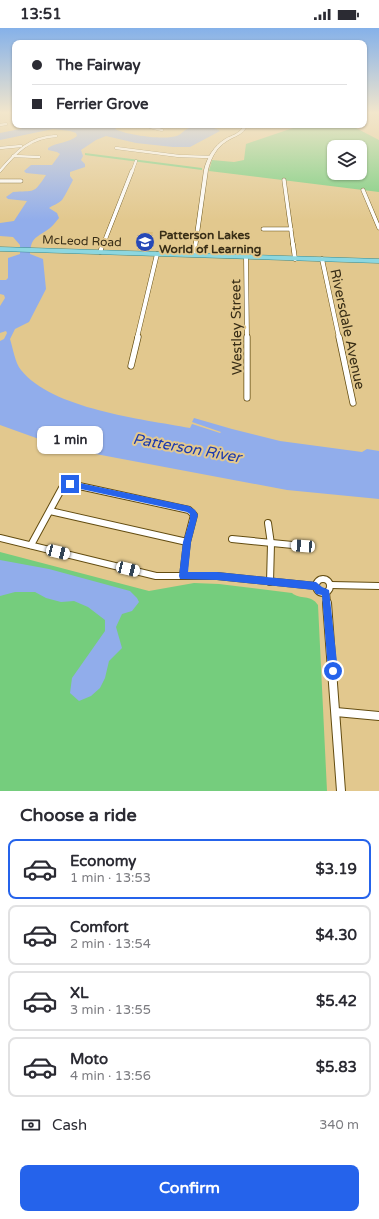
<!DOCTYPE html>
<meta charset="utf-8">
<style>
body{margin:0;font-family:"Varela Round",sans-serif;background:#f2f2f3;color:#2b2b33;height:100vh;display:flex;flex-direction:column;font-size:15px;white-space:nowrap}
*{box-sizing:border-box;margin:0}
p{font-size:13px;color:#7c7c81}
.icon{flex:none;width:22px;height:22px;fill:none;stroke:currentColor;stroke-width:2;stroke-linecap:round;stroke-linejoin:round}
.map{position:relative;height:763px;overflow:hidden}
.side{display:flex;flex-direction:column;background:#fff;flex:1}
.side>*{flex:none}
.hud{position:absolute;left:12px;top:12px;width:355px;height:88px;border-radius:8px;box-shadow:0 1px 3px #0004;display:grid;align-content:center;height:88px;padding:0 20px;background:#fff}
.controls{position:absolute;left:327px;top:112px;display:grid;gap:8px}
.controls a{display:grid;place-items:center;width:40px;height:40px;border-radius:8px;background:#fff;box-shadow:0 1px 3px #0004;font-size:20px}
.end{position:absolute;width:18px;height:18px;margin:-9px;border:5px solid #2563eb;background:#fff;box-shadow:0 0 0 2px #fff}
.from{border-radius:50%}
.bubble{position:absolute;height:28px;border-radius:8px;background:#fff;box-shadow:0 1px 3px #0004;font-size:13px;font-weight:700;line-height:28px;text-align:center}
.car{position:absolute;width:12px;height:24px;margin:-12px -6px;border-radius:5px;box-shadow:0 0 3px 1px #0007;background:linear-gradient(#fff 24%,#345 0 40%,#fff 0 76%,#345 0 86%,#fff 0)}
.hud b{display:flex;align-items:center;gap:14px;height:38px;font-size:15px}
.hud b+b{border-top:1px solid #e1e1e2}
.hud i{width:10px;height:10px;background:#2b2b33}
ul{padding:0;list-style:none}
li{display:flex;align-items:center;gap:12px;height:60px;margin:0 8px 6px;padding:0 12px;border:2px solid #e1e1e2;border-radius:8px}
li div{flex:1}
li b{display:block;font-size:15px}
li em{font-style:normal;font-weight:700}
li.current{border-color:#2563eb}
li>.icon{width:36px;height:36px;stroke-width:1.5}
h2{padding:0 20px;font-size:18px;line-height:48px}
.pay{display:flex;align-items:center;gap:10px;height:44px;padding:0 20px;font-size:15px}
.pay p{margin-inline-start:auto}
.button{display:flex;gap:8px;margin-top:auto;padding:8px 20px}
.button a{flex:1;height:46px;border-radius:8px;background:#2563eb;color:#fff;font-size:16px;font-weight:700;line-height:46px;text-align:center}
.status{display:flex;justify-content:space-between;align-items:center;height:28px;padding:0 20px;background:#fff;direction:ltr}
.status svg{height:11px;fill:currentColor}
.map>svg:first-child{display:block}
</style>
<div class="status"><b>13:51</b><svg viewBox="0 0 49 12"><path d="M0 12V9h3v3zM5 12V6h3v6zM10 12V3h3v9zM15 12V0h3v12zM26 1h20v11H26zM47 4h2v5h-2z"/></svg></div>
<div class="map">
<svg width="379" height="763" viewBox="0 0 379 763">
<rect width="100%" height="100%" fill="#e2c88e"/>
<path fill="#dabc7b" d="M143,204H153L148,223L137,222Z"/>
<g fill="#75cd7d" fill-rule="evenodd">
<path d="M285,97H350L379,112V164L209,143L212,132L234,134L244,132L246,116L293,100ZM334,119H360V145H334Z"/>
<path d="M85,125L202,140V142L85,127Z"/>
<path d="M0,524L149,563L194,555L219,556L292,565C300,572 311,566 318,577L327,763H0Z"/>
</g>
<g fill="#91adeb">
<path d="M27,97H121L115,101C127,107 158,111 171,109C182,108 181,104 187,101C195,97 214,98 220,103L190,119H173L136,115L106,108L96,112L81,122L83,128L81,132L85,136V139L70,144V148L73,152C72,154 64,170 62,172C58,176 53,177 49,180L57,185L59,190C56,193 54,197 50,200C37,210 31,208 30,226L43,231L46,261L29,294L15,301L10,311C13,320 15,335 21,342C52,381 142,391 190,400L192,396L220,405L221,404L192,394L194,390L232,401L280,413L362,424L367,421L379,423V471L287,462L64,420L0,397V313L4,311L7,305L6,303L0,305V278L5,270L4,267L0,266V252H6L8,250V230L20,226V217L13,209L0,208V195L14,193L27,173L8,171L6,169L13,164C35,162 33,167 46,147L26,145L24,143L31,137H52L60,126L57,124L48,122V120C57,114 69,115 77,108L76,105L70,103L53,101L0,112V105L20,101Z"/>
<path d="M0,532L49,541L130,563L137,570L139,574L132,583L122,586L116,599L122,620L109,633L105,650L100,660L91,668L79,673L70,665L72,650L105,603V592L88,579L74,573L61,574L46,570L35,564H15L0,568Z"/>
</g>
<g fill="none" stroke-linecap="round" stroke-linejoin="round">
<g stroke="#634c10" stroke-width="3">
<g id="minor-far5">
<path d="M0,97L6,96"/>
<path d="M155,97L150,99L162,102"/>
<path d="M245,98L272,97"/>
<path d="M0,120L21,118"/>
<path d="M116,120L179,128L210,129"/>
<path d="M13,128L39,129"/>
<path d="M0,143C16,124 30,109 56,108"/>
<path d="M132,144L136,133"/>
</g>
</g>
<g stroke="#634c10" stroke-width="4.5">
<g id="minor-far4">
<path d="M284,152L293,217"/>
<path d="M0,153H21"/>
<path d="M363,162L379,200"/>
<path d="M263,201H291"/>
<path d="M103,217L132,143"/>
</g>
</g>
<g stroke="#634c10" stroke-width="5">
<g id="minor-far3">
<path d="M293,216L295,231"/>
<path d="M100,224L103,216"/>
<path d="M246,229L247,310"/>
<path d="M322,231L339,310"/>
<path d="M137,310L157,226"/>
</g>
</g>
<g stroke="#634c10" stroke-width="7">
<g id="minor-far2">
<path d="M247,309V370"/>
<path d="M339,309L353,375"/>
<path d="M131,338L138,309"/>
</g>
</g>
<g stroke="#634c10" stroke-width="8">
<g id="minor-far1">
<path d="M50,483L187,514"/>
<path d="M268,495L271,516L270,554"/>
<path d="M0,510L156,548H217L316,558"/>
<path d="M232,511L303,518"/>
<path d="M31,517L62,460L70,456L189,482L194,487L187,514L183,548"/>
<circle cx="323" cy="558" r="7"/>
<path d="M331,557L379,558"/>
<path d="M326,564L327,576"/>
</g>
</g>
<g stroke="#634c10" stroke-width="10">
<g id="minor">
<path d="M327,575L341,763"/>
<path d="M336,684L379,688"/>
</g>
</g>
<g stroke="#634c10" stroke-width="1">
<path id="tertiary" d="M228,97L247,98C243,107 235,108 227,113C216,120 211,130 208,142L196,227L192,228L204,142C207,129 214,118 225,111C232,107 239,106 243,99Z"/>
</g>
<g stroke="#3d8b8c" stroke-width="1">
<path id="primary" d="M0,219L379,231V235L0,223Z"/>
</g>
<use href="#minor-far5" stroke="#fff" stroke-width="2.5"/>
<use href="#minor-far4" stroke="#fff" stroke-width="3.5"/>
<use href="#minor-far3" stroke="#fff" stroke-width="4"/>
<use href="#minor-far2" stroke="#fff" stroke-width="5.5"/>
<use href="#minor-far1" stroke="#fff" stroke-width="6"/>
<use href="#minor" stroke="#fff" stroke-width="8"/>
<use href="#tertiary" fill="#fff" fill-rule="evenodd"/>
<use href="#primary" fill="#8cd7e0" fill-rule="evenodd"/>
</g>
<linearGradient id="sky" x2="0" y2="1"><stop stop-color="#85b1e9"/><stop offset="0.44" stop-color="#f2e6cc"/><stop offset="1" stop-color="#f2e6cc" stop-opacity="0"/></linearGradient>
<rect width="379" height="192" fill="url(#sky)"/>
<path fill="#2563eb" d="M70,453L189,478L195,482L198,487L191,514L188,544H217L316,554L322,559L329,562L338,643L337,647L333,648L330,647L328,643L322,567L316,566L314,562L217,552L180,551L179,548L183,514L190,491V486L187,484L67,458L66,456Z"/>
<defs>
<g id="school-disc" transform="scale(1)"><circle r="9.5" fill="#2648b7" stroke="#e2c88e"/><path d="M0-5L7-2L0 1L-7-2ZM-4 1L0 2.5L4 1V4Q0 6-4 4Z" fill="#fff"/></g>
</defs>
<g fill-rule="evenodd">
<use href="#school-disc" x="145" y="214"/>
</g>
<g text-anchor="middle" stroke-width="4" stroke-linejoin="round" paint-order="stroke">
<g font-size="12" font-weight="bold" fill="#382d16" stroke="#e2c88e" text-anchor="start">
<text x="159" y="211">Patterson Lakes<tspan x="159" dy="14">World of Learning</tspan></text>
</g>
<g font-size="12" fill="#382d16" stroke="#e2c88e">
<text transform="translate(82 213) rotate(2)" y="4">McLeod Road</text>
</g>
<g font-size="14" fill="#382d16" stroke="#e2c88e">
<text transform="translate(236 299) rotate(-91)" y="5">Westley Street</text>
<text transform="translate(348 301) rotate(78)" y="5">Riversdale Avenue</text>
</g>
<g font-size="15" font-style="italic" fill="#1a39af" stroke="#e2c88e">
<text transform="translate(187 420) rotate(10)" y="5">Patterson River</text>
</g>
</g>
</svg>
<div class="controls">
<a><svg class="icon" aria-label="layers" viewBox="0 0 24 24"><path d="M12 4l9 5-9 5-9-5zM3 14l9 5 9-5"/></svg></a>
</div>
<i class="end from" style="left:333px;top:643px"></i>
<i class="end" style="left:70px;top:456px"></i>
<div class="bubble" style="left:37px;top:398px;width:66px">1 min</div>
<i class="car" style="left:303px;top:518px;rotate:274deg"></i>
<i class="car" style="left:58px;top:524px;rotate:104deg"></i>
<i class="car" style="left:128px;top:541px;rotate:104deg"></i>
<div class="hud">
<b><i class="from"></i>The Fairway</b>
<b><i></i>Ferrier Grove</b>
</div>
</div>
<section class="side">
<h2>Choose a ride</h2>
<ul>
<li class="current"><svg class="icon" aria-label="car" viewBox="0 0 24 24"><path d="M5 17H2v-5l4-1 3-4h7l3 4 3 1v5h-3M9 17h6M6 11h13"/><circle cx="7" cy="17" r="2"/><circle cx="17" cy="17" r="2"/></svg><div><b>Economy</b><p>1 min · 13:53</p></div><em>$3.19</em></li>
<li><svg class="icon" aria-label="car" viewBox="0 0 24 24"><path d="M5 17H2v-5l4-1 3-4h7l3 4 3 1v5h-3M9 17h6M6 11h13"/><circle cx="7" cy="17" r="2"/><circle cx="17" cy="17" r="2"/></svg><div><b>Comfort</b><p>2 min · 13:54</p></div><em>$4.30</em></li>
<li><svg class="icon" aria-label="car" viewBox="0 0 24 24"><path d="M5 17H2v-5l4-1 3-4h7l3 4 3 1v5h-3M9 17h6M6 11h13"/><circle cx="7" cy="17" r="2"/><circle cx="17" cy="17" r="2"/></svg><div><b>XL</b><p>3 min · 13:55</p></div><em>$5.42</em></li>
<li><svg class="icon" aria-label="car" viewBox="0 0 24 24"><path d="M5 17H2v-5l4-1 3-4h7l3 4 3 1v5h-3M9 17h6M6 11h13"/><circle cx="7" cy="17" r="2"/><circle cx="17" cy="17" r="2"/></svg><div><b>Moto</b><p>4 min · 13:56</p></div><em>$5.83</em></li>
</ul>
<div class="pay"><svg class="icon" aria-label="cash" viewBox="0 0 24 24"><path d="M3 7h18v10H3z"/><circle cx="12" cy="12" r="2"/></svg>Cash<p>340 m</p></div>
<div class="button"><a>Confirm</a></div>
</section>
